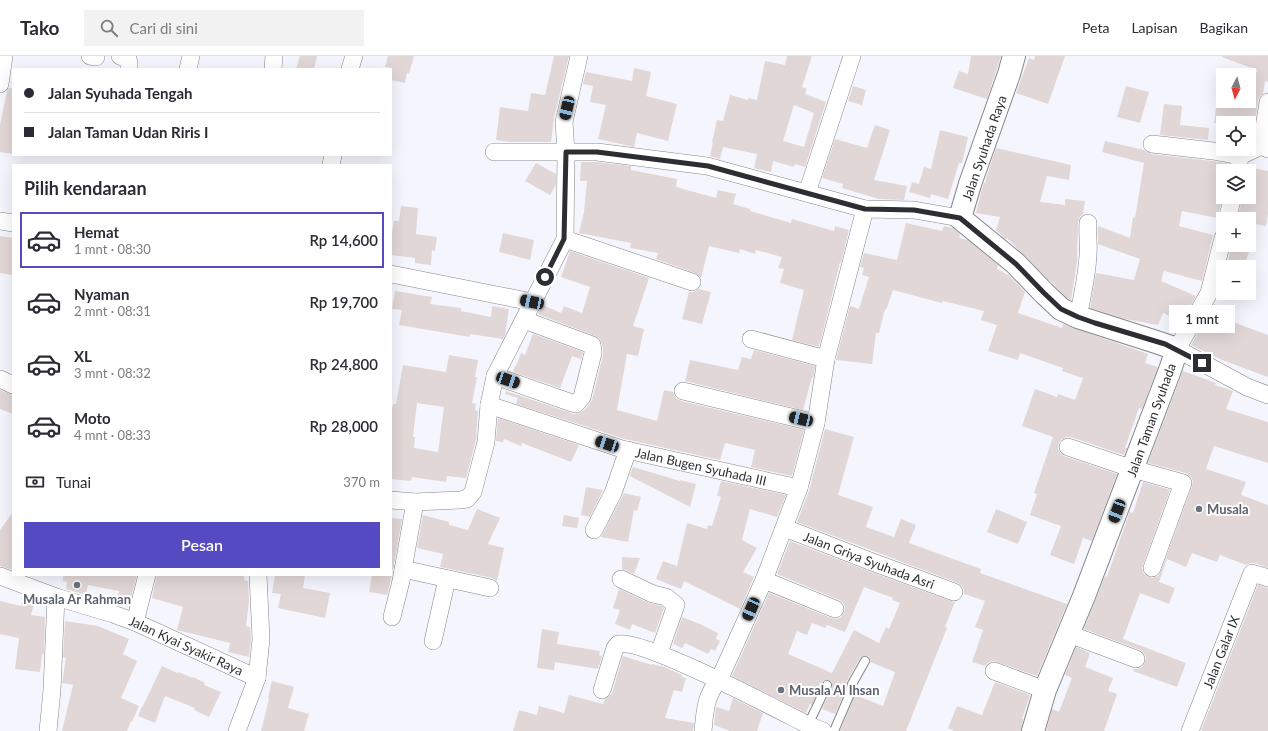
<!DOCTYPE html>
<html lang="id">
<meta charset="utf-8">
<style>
body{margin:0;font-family:Lato,sans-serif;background:#f2f2f3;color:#2b2b33;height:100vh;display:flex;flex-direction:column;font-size:15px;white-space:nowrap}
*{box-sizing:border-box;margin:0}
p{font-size:13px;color:#7c7c81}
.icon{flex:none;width:22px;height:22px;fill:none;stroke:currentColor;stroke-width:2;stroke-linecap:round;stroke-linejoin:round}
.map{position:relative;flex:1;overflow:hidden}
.drawer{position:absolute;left:12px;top:108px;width:380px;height:412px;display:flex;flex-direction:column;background:#fff;border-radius:0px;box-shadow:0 4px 16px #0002}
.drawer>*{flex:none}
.top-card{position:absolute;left:12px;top:12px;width:380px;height:88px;border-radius:0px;box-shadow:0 4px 16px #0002;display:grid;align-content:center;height:88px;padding:0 12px;background:#fff}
.needle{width:26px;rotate:186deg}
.buttons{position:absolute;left:1216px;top:12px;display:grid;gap:8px}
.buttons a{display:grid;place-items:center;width:40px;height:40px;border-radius:0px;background:#fff;box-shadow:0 4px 16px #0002;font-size:20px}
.end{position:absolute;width:18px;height:18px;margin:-9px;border:5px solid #2d2e31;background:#fff;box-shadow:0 0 0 2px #fff}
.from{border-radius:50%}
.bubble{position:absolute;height:28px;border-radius:0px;background:#fff;box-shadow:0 4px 16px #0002;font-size:13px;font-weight:600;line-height:28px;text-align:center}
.car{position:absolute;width:12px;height:24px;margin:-12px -6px;border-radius:5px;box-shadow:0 0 3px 1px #0007;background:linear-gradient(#222 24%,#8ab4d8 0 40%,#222 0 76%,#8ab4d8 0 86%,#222 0)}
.top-card b{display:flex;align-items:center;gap:14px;height:38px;font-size:15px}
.top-card b+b{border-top:1px solid #e1e1e2}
.top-card i{width:10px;height:10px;background:#2b2b33}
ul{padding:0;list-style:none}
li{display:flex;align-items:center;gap:12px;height:56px;margin:0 8px 6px;padding:0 4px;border:2px solid transparent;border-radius:0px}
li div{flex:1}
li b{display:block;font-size:15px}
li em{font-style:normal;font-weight:600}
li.active{border-color:#554ac2}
li>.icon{width:36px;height:36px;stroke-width:1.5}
h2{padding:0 12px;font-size:18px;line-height:48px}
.pay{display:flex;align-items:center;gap:10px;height:44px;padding:0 12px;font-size:15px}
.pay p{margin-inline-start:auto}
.cta{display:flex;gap:8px;margin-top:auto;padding:8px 12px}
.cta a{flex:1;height:46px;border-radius:0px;background:#554ac2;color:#fff;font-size:16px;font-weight:600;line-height:46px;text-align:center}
header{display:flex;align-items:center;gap:24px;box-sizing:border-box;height:56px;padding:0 20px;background:#fff;border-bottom:1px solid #e1e1e2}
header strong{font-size:19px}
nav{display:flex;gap:22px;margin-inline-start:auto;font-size:14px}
.search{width:280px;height:36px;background:#f2f2f3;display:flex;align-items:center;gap:10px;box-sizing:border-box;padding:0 14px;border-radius:0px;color:#7c7c81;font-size:15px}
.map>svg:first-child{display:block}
</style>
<header>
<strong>Tako</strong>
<div class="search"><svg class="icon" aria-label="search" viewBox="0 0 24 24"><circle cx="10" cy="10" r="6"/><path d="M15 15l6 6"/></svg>Cari di sini</div>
<nav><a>Peta</a><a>Lapisan</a><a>Bagikan</a></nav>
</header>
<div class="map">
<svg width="1268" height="675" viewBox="0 0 1268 675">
<rect width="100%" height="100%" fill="#f5f6fd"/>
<g fill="#e0d7d6" fill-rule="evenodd">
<path d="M300,0H317L314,13H296Z"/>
<path d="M388,0H414L409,18L407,17L405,27L391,24V12L385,11Z"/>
<path d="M554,0H569L554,62L551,86H510L496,84L500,51L528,55L531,37L545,39Z"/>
<path d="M787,0H812L802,31L807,33L805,38L826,46L805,111L795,108L794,111L773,105L771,116L758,113L754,112L757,98L723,91L720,103L710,100L713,86H712L717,64L723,65L730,39L748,44V42L757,44L765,5L785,9ZM794,49L814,57L804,91L783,85Z"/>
<path d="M971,0H1001L987,43L953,32L959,15L968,18Z"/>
<path d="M1035,0H1065L1048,48L1016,37L1029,2L1034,4Z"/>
<path d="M1222,0H1268V26L1265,25L1263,38L1260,40L1258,44L1255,67H1214L1217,45H1249V35L1257,14L1222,1Z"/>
<path d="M634,12L651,16L646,40L677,48L668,85L637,77L634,91L598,83L606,49L590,46L593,30L583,28L586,16L632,25Z"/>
<path d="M853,30L866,34L862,49L848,45Z"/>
<path d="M1126,30L1149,36L1140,67L1117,61Z"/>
<path d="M9,32H13V98L0,96V69L7,35Z"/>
<path d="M1164,48L1182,50L1180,69L1209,72L1208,84L1160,79Z"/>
<path d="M875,69L890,74L874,124L907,130L904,144L879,143L842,132L843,128L822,122L835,83L867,92Z"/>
<path d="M940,74L968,81L962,107H959L948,143L931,138L930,142L909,136L912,126L919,128L924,111L931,113Z"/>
<path d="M1105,85L1144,94L1151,98L1212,105L1229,108L1228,115H1223V140L1217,162L1182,155L1179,170L1213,179L1202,225L1164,215L1161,225L1196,240L1182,265L1163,257L1158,269L1125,263L1090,252L1096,217L1134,224L1140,203L1098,188V170L1130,182L1133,161L1135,162L1144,107L1102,96Z"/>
<path d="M996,92L1071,109L1069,124L1047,120L1040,146L1065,149V143L1085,145L1083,158L1079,162L1078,166L1077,206L1071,244L1068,243L1055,230V229L1047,223L1007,182L1006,184L996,174L1000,161L976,157L982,132L984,127H985L989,113Z"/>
<path d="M581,106H596L631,110V114L677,123L676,131L716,142L718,134L736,138L733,148L750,153V155L791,167L792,163L834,175L835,170L849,174L841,207L840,206L834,231L819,291L792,284L804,234L780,227L784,213L778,212L782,201L756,194L755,198L740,193L739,197L709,190L701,222L695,217L656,203L658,197L630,192L631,187L579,177L584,156L587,125H580Z"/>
<path d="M536,107L556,118V129L550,139L525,125Z"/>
<path d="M1249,111L1268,115V158L1266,170L1249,167V163H1237L1243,141H1249Z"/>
<path d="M401,150L418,152L416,178L437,181L435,195L432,194L431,209L415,207V202L391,199V183L394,165H399Z"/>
<path d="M906,167L942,175L944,170L953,172L960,178L959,182L968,184L998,209L997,213L1010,220L1025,236L1018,257L1062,272L1063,268L1148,298L1145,307L1158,311L1142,353L1139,352L1125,392H1127L1124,399L1071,381H1066L1061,384L1059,387L1058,393L1061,398L1064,400L1117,418L1092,485L1083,482L1074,508L1050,499L1061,470L1030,459L1037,438L1034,437L1053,381L1022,370L1035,333L1057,341L1058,338L1075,344L1083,322L1062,315L1063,312L1020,297L1018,304L988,295L997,269L981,264L984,255L943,245L942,247L893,234L886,254L885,253L879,277H876L872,308L836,304L850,250L859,253L869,221L862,219L864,212L860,211L864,197L897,204Z"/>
<path d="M503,177L534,184L530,204L499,196Z"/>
<path d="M0,180L13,182V219L0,217Z"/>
<path d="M1232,189H1252L1243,211H1226Z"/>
<path d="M570,195L649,222L633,270L644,273L638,300L627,298L617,354L657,365L664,334L673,336L676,342L681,345L804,374L792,420L751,411L755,394L725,387L720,404L625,383L516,348L518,342L505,338L506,335L574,358L579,357L586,353L592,344L603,299V291L600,283L595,280L538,258L543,249L561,257L564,250L582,257L590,231L561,221Z"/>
<path d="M699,233L711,236L702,268L682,263L689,236H694Z"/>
<path d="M395,235L432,241L430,248L461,252V255L491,261L492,250L509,253L505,279L503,283L470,278V281L399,269L402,254L392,253Z"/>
<path d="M1214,248L1226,252L1222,262L1268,279V321L1222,304L1191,289Z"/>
<path d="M533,278L583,296L581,303L572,300L560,332L513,316L515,309L516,310L521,297L525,299Z"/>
<path d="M754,294L815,310L813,322L812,321L803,354L685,325L690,304L738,314L742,301L751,303Z"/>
<path d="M449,299L478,304L475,321H477L472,347L476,348L475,354L478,355L476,384L466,422L447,420L446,426L412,421L411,425L391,423V360L393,348H396L403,309L446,316ZM417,347L444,351L438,396L414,392L415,381H413Z"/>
<path d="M1183,315L1216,327L1215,329L1233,335L1226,353L1268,366V407L1214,390L1206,413L1246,426L1241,439L1268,449V512L1255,507H1250L1246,509L1220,499L1217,506L1192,497L1186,511L1167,503L1159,526L1175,532L1169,548L1140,537L1123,583L1186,607L1177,631L1133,615L1134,613H1138L1142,611L1145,606L1146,601L1143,596L1140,594L1084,573L1105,520L1107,521L1129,458V456L1133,457L1143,426L1170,434L1143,509L1142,513L1144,518L1149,521L1153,522L1158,520L1161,515L1192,430L1193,425L1191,421L1186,417L1148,407Z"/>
<path d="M0,334L13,339V358L0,353Z"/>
<path d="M498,362L579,389L571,406L522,387L521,390L504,383L503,386L496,385Z"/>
<path d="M825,373L854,381L838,439L873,451L866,471L894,481L901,463L916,469L909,487L981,513L980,517L1067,548L1037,620L997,606L992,605L988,607L985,610L972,606L983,574L975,571L985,545L964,538V534L962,530L958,527L797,466L809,435Z"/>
<path d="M633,411L680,425V424L696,428L690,451L630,420Z"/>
<path d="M721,425L786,439L777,461L750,453L742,484L757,492L743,516L754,521L740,553L684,525L681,533L656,523L663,505L677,510L687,467L707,473L708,469L712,470L721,441L717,440Z"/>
<path d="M586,431L603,434L590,461L581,459Z"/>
<path d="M624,437L641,441L637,455L634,454L628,486L601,481Z"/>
<path d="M477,453L500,462L488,488L504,492L497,525L492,522L440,511L443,498L417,492L423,459L449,466V469L468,474Z"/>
<path d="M996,453L1027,466L1018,488L987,476Z"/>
<path d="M13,456V514L0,510V474Z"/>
<path d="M564,459L579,462L577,472L562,470Z"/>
<path d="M391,462L402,463L393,513H391Z"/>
<path d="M790,485L863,513L951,545L955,546L945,571L947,572L906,675H840L855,639L883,650L895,616L870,606V603L867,600H865L860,602L847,625L844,638L835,658L822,653L832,631V626L829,624H824L822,626L812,649L810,648L806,657L732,620L769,537L831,562L837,563L841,561L844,557L845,551L843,547L839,544L777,518ZM864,531L893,542L892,544L900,547L889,573L886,571L879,587L854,574L832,617L788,598L797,575L807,579L812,567L825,572L827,569L845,576Z"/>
<path d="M622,501L640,502L634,518L622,513Z"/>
<path d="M63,519H137L129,549L117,547L119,535L88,529L86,539L66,533L67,526L63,525Z"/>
<path d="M157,519H244V524L248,525L249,545L246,570L250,571L251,583L249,601L228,596L230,587L177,574L183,551L152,542Z"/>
<path d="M275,519H305L303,532L330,537L325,562L278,552L281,538L272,537Z"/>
<path d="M372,519H392L387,539L369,536Z"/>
<path d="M1258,529L1268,532V675H1201Z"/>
<path d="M619,533L649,547L662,550L664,552L655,577L632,568L630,574L615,568L620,554L613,552Z"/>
<path d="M23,540L35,544L31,559L45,561L44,598H42L40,616L15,613L19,582L0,578V545L21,550Z"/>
<path d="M682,561L700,568L718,577L716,583L720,585L715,595L711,593L708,598L685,587L682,592L673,588Z"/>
<path d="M65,565L98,570L129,583L123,598L137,605L121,642L139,650L132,666L131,665L127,675H62L73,629L62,627L66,602L63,601Z"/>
<path d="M542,573L559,576L557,588L600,595L599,599L602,600L598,613L555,606L554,614L537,612Z"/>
<path d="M1076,591L1090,597L1085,611L1113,622L1108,635L1117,638L1104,675H1046L1052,653L1059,656L1072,622L1065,619Z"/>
<path d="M623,600L652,609V608L664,611L682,619V621L686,622L682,636L674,634L665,662L694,667L693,675H513L519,654L537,659L539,650L564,657L569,639L603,648L605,643L609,641L612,637Z"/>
<path d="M162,610L177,617L178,616L193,622V621L205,627L204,629L221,636L209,661L194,654L195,652L165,640L155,667L138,660L142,650H143Z"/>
<path d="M272,625L294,631L288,652L309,658L304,675H261L269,643L268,642Z"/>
<path d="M995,626L1030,639L1022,663H1023L1021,675H954L948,672L957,650L982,659Z"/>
<path d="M733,642L763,657L757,675H730L714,669L716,651L729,655Z"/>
</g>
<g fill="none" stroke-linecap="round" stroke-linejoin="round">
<g stroke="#85868d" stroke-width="10">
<g id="lane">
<path d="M808,669L827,629"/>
<path d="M834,675L849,640L852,628L865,605"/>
</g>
</g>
<g stroke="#85868d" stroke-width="18">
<g id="street">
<path d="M90,0L96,1"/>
<path d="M120,0L128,3L129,7V13"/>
<path d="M188,13L191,0"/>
<path d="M273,13L274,0"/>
<path d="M350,13L354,0"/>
<path d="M0,28L4,0"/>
<path d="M1152,88L1213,95L1240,100L1261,90L1268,93"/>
<path d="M1261,90L1268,46"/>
<path d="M494,96H566L564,66L579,0"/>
<path d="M331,109L333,99"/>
<path d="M1238,115L1240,100"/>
<path d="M807,137L852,0"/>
<path d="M1227,163L1233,141"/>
<path d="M0,165L13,167"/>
<path d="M1223,182L1209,237L1177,293L1247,331L1268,339"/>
<path d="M565,183L692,226"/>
<path d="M391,218L532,246"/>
<path d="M1078,261C1082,241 1087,220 1088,199C1089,188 1087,178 1088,167"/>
<path d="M751,283L826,303"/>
<path d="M495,320L572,347L576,348L582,341L593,297V293L592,289L524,264"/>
<path d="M0,323L13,329"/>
<path d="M683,335L816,367"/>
<path id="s1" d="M489,349L622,393L799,432"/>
<path d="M1068,391L1133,413L1183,427L1152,512"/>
<path d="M391,444L415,446L460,444L467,443L473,436L486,386L489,349L495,320L565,183L566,96H597L707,110L865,153"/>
<path id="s2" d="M785,472L867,504L954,536"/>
<path d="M594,474L613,437L628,394"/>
<path d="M403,513L490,532"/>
<path id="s3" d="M0,520L56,541L113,558L135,566L257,622"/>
<path d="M621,523L653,538L666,541L676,549L659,597"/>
<path d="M764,524L835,553"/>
<path d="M392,561L401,525L415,446"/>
<path d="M135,566L147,519"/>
<path d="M1069,578L1136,603"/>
<path d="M433,585L447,523"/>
<path d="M994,615L1045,634"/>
<path d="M602,634L615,592L618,588C643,582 778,654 808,669L823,675"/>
<path d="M48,675L52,634L56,541"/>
<path d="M237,675L257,622L261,583L258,519"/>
<path d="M703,675C705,656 705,640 719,624L764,524L799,432L816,367L826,303L865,153L914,154L960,162"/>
<path id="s4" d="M1190,675L1252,517L1268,522"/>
</g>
</g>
<g stroke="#85868d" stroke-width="24">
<path id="secondary" d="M1014,0L1009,18L970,128L960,162L1015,207L1044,237L1061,253L1078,261L1153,285L1177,293L1170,314L1084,540L1045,634L1033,675"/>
</g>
<use href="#lane" stroke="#fff" stroke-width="8"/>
<use href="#street" stroke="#fff" stroke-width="17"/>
<use href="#secondary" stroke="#fff" stroke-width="22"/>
</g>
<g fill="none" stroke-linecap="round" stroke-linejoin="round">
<path stroke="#2d2e31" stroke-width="5" d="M545,221L564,183L566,96H597L708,110L865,153L914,154L960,162L1016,208L1044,237L1061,253L1078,261L1095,267L1165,288L1202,307"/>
</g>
<g fill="#6b7280" stroke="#fff" stroke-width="1.5">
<circle cx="1199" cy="453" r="4"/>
<circle cx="77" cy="529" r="4"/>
<circle cx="781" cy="634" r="4"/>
</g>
<g text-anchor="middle" stroke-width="4" stroke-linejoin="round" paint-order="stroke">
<g font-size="13" fill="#2d2e31" stroke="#fff">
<text transform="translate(984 92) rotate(-71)" y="5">Jalan Syuhada Raya</text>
<text transform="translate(1151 364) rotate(-70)" y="5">Jalan Taman Syuhada</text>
<text dy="5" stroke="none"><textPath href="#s1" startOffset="221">Jalan Bugen Syuhada III</textPath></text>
<text dy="5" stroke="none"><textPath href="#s2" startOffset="90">Jalan Griya Syuhada Asri</textPath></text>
<text dy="5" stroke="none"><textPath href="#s3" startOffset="199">Jalan Kyai Syakir Raya</textPath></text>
<text dy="5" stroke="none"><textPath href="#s4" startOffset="85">Jalan Galar IX</textPath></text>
</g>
<g font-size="13" font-weight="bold" fill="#5b616d" stroke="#fff" text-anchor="start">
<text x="1207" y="458">Musala</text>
<text x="77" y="548" text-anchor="middle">Musala Ar Rahman</text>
<text x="789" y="639">Musala Al Ihsan</text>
</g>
</g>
</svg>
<div class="buttons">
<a><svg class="needle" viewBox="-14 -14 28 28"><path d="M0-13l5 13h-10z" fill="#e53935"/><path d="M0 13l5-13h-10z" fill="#7c7c81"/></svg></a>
<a><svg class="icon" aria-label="locate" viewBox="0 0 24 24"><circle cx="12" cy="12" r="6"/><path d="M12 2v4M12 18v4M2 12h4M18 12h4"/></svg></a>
<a><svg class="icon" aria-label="layers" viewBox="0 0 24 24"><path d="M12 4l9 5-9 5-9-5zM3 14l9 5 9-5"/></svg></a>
<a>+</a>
<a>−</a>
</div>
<i class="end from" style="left:545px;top:221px"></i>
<i class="end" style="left:1202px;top:307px"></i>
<div class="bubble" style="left:1169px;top:249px;width:66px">1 mnt</div>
<i class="car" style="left:567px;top:52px;rotate:193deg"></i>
<i class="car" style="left:532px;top:246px;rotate:282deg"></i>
<i class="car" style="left:508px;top:324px;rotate:109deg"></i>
<i class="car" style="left:801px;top:363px;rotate:283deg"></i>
<i class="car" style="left:607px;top:388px;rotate:288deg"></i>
<i class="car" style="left:1117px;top:455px;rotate:201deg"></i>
<i class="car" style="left:751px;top:553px;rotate:204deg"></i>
<div class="top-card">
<b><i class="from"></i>Jalan Syuhada Tengah</b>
<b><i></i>Jalan Taman Udan Riris I</b>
</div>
<section class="drawer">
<h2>Pilih kendaraan</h2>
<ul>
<li class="active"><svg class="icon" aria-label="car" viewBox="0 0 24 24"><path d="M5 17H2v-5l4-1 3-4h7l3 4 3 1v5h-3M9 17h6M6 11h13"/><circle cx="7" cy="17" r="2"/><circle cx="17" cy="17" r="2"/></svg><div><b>Hemat</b><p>1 mnt · 08:30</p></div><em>Rp 14,600</em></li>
<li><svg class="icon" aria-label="car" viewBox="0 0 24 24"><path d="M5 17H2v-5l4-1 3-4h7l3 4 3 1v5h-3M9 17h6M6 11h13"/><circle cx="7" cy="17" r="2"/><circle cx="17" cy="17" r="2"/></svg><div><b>Nyaman</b><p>2 mnt · 08:31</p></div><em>Rp 19,700</em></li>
<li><svg class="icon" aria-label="car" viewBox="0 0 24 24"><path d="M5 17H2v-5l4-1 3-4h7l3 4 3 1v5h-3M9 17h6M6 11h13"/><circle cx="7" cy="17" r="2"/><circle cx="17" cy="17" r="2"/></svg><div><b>XL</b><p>3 mnt · 08:32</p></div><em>Rp 24,800</em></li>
<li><svg class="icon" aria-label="car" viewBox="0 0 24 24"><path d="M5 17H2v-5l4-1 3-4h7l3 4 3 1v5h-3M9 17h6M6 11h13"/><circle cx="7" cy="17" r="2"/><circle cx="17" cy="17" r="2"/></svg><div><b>Moto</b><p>4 mnt · 08:33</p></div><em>Rp 28,000</em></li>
</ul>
<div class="pay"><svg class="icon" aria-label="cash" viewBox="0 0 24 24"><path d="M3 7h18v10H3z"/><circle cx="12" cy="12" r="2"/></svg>Tunai<p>370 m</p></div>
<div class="cta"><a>Pesan</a></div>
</section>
</div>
